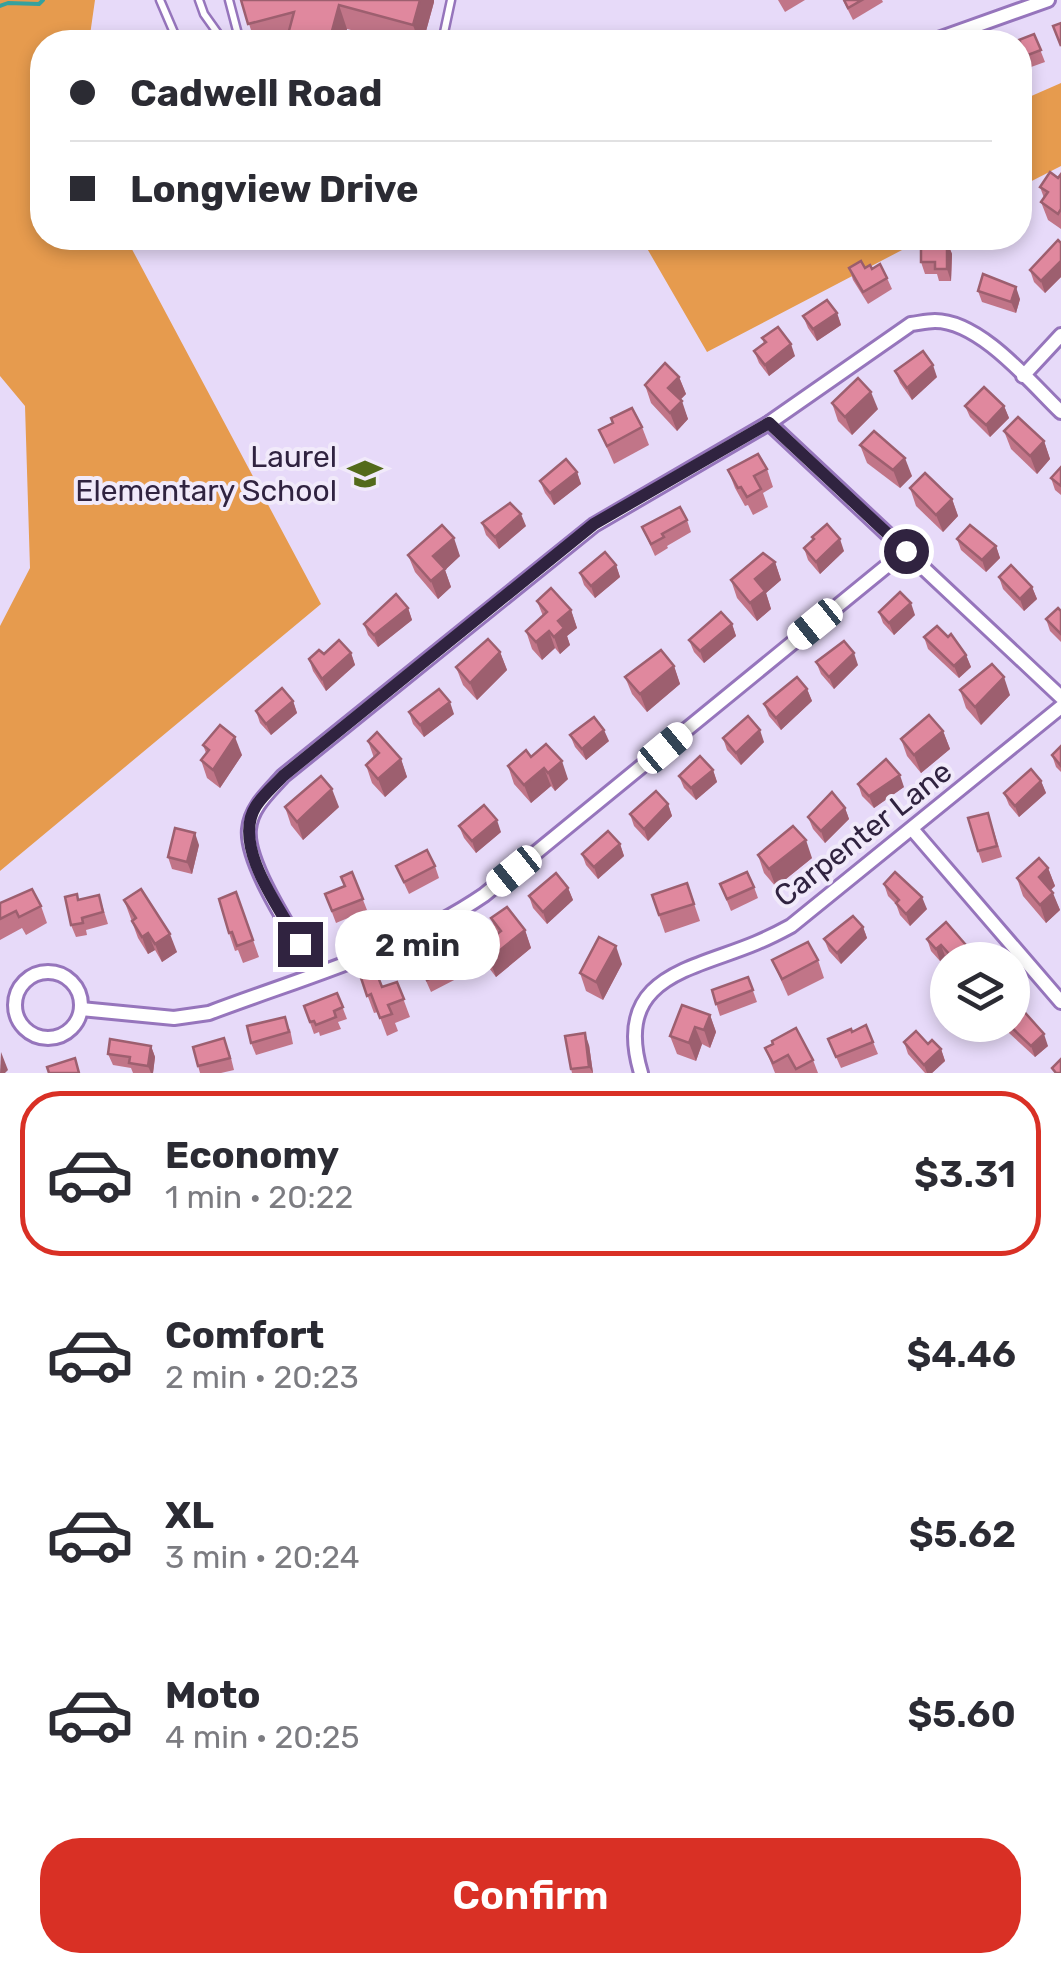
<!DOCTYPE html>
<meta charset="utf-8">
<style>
body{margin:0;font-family:Rubik,sans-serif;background:#f7f7f7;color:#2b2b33;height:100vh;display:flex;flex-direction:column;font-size:38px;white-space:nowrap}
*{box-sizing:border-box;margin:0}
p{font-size:32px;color:#7c7c81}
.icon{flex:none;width:55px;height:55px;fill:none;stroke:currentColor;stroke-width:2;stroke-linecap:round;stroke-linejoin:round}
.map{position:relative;height:1073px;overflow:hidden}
.details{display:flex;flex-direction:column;background:#fff;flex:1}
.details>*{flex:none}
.hud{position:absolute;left:30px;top:30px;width:1002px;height:220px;border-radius:40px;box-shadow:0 5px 15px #0003;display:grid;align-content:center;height:220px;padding:0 40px;background:#fff}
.tools{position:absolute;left:930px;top:942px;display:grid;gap:20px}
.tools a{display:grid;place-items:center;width:100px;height:100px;border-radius:50%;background:#fff;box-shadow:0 5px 15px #0003;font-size:50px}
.end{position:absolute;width:45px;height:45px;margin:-22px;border:12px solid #302340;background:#fff;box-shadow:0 0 0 5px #fff}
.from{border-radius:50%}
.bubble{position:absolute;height:70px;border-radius:35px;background:#fff;box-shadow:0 5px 15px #0003;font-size:32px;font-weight:600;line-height:70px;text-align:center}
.car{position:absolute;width:30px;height:60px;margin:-30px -15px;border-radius:12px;box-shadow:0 0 8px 2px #0007;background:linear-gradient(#fff 24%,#345 0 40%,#fff 0 76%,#345 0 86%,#fff 0)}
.hud b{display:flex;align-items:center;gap:35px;height:95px;font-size:38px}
.hud b+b{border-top:2px solid #e1e1e2}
.hud i{width:25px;height:25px;background:#2b2b33}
ul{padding:18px 0 0;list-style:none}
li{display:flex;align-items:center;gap:30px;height:165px;margin:0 20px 15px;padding:0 20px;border:5px solid transparent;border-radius:40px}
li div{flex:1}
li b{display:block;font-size:38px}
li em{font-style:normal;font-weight:600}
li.selected{border-color:#d93025}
li>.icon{width:90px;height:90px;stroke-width:1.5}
.primary-button{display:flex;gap:20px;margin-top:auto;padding:20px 40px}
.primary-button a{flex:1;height:115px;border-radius:40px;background:#d93025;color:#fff;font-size:40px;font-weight:600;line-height:115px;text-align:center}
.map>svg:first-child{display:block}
</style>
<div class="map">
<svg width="1061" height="1073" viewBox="0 0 1061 1073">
<rect width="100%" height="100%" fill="#e7daf9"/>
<g fill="#e69b4e">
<path d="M0,0H95L89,42H42V238H126L321,604L0,871V626L30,568L25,406L0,376Z"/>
<path d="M1061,83V166L1020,187V101Z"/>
<path d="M641,238L669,239L925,238L707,352Z"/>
</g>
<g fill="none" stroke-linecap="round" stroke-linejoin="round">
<path stroke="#35a19e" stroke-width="4" d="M0,6L8,3L39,4L43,0"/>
<g stroke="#9675bc" stroke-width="11">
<g id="lane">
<path d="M160,0L178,42"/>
<path d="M199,0L204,14L224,42"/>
<path d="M229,0L240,42"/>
<path d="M442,42L451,0"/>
</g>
</g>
<g stroke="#9675bc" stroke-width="18">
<g id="street">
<path d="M930,42L1048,0"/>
<path d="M1023,376L1061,335"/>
<path d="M769,423L1061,697"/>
<path d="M912,829L1061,1002"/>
<circle cx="48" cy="1005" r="33"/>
<path d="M316,973C297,940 245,864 249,829C251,807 269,792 283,776L594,525L769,423L911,324C919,323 927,321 935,321C980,321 1030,382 1061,412"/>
<path d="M81,1009L174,1018L209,1013C301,978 402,951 484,895L905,551"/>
<path d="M641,1073C612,976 692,970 756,943C768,938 780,932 791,926L1061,707"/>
</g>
</g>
<use href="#lane" stroke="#fff" stroke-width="6"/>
<use href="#street" stroke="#fff" stroke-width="12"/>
</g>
<g fill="#c17588">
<path d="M241,0L434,2L423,42H399L347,29L344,42H286L287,39L274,42H255Z"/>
<path d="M778,0H805L785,12Z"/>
<path d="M843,0H882L883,2L853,20Z"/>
<path d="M1034,34L1045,62L1020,71V42Z"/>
<path d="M1061,174V229L1048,220L1041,202L1044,198L1040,187L1058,178Z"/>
<path d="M947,242L952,254L951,281H939L937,274H925L921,262Z"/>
<path d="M1061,243V277L1045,293L1034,282L1030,270Z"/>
<path d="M849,268L872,269L887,278L892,289L868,304L853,280Z"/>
<path d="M978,291L1020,299L1016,313L982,302Z"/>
<path d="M837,313L841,325L817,341L808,328L803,316Z"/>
<path d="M762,338L795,356L769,376L759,363L754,351L764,343Z"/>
<path d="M895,371L937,377L912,400L900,383Z"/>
<path d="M679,377L686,394L680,400L688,419L677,431L651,403L645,385Z"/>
<path d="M832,403L878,409L852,435L838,421Z"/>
<path d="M965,406H1004L1009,418L990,437L970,417Z"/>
<path d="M642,427L649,445L614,464L599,430Z"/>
<path d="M1004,431L1044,441L1050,459L1037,474L1011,449Z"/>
<path d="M860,445L912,476L900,488L867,463Z"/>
<path d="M1061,467V495L1055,490L1051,478Z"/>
<path d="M767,469L773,487L763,493L768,507L753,515L748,505L745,506L735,488L728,470Z"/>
<path d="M577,472L581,484L554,505L545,493L540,481Z"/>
<path d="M910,488L952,499L958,516L943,532L916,506Z"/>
<path d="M687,520L691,532L667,546L668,548L655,556L642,527Z"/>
<path d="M482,523L526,526L499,549L486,535Z"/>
<path d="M812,537L844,551L820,574L808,560L804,548L813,540Z"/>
<path d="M957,539L996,546L1000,558L986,572L961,550Z"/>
<path d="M408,555L460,556L445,570L451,587L438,599L415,572Z"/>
<path d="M775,562L781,580L766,593L771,609L757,621L737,598L731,580Z"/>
<path d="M616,565L620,577L595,598L584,585L580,573Z"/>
<path d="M999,577L1032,587L1037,599L1024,611L1003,589Z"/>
<path d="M537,601L571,610L577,628L567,636L570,645L560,654L555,648L542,660L532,649L526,631L543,616Z"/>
<path d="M408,608L412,620L378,647L368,635L364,624Z"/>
<path d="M1061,611V642L1050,631L1046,619Z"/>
<path d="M879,612L915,615L894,635L883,623Z"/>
<path d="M732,624L736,636L704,663L694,652L689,640Z"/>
<path d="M924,637L966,655L971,667L959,678L928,649Z"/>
<path d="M500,652L507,670L477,700L463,685L456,667Z"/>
<path d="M351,653L355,665L326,691L313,671L309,659L324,654Z"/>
<path d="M816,662L858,665L834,689L821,674Z"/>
<path d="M674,666L680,684L647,712L632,694L625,677Z"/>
<path d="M807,689L812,701L781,730L769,716L764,704Z"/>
<path d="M960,690L1010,695L981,725L966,708Z"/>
<path d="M293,701L297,713L271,735L260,723L256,711Z"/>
<path d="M409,712L454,714L424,737L413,724Z"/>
<path d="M943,731L950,749L921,773L907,756L901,739Z"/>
<path d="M570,735L609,741L586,760L575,747Z"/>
<path d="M723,738L764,742L741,765L727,750Z"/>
<path d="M368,741L401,759L407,777L385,797L372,783L366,765L374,758Z"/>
<path d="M203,745L242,755L220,788L207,778L201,760L206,753Z"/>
<path d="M1061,746V772L1056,767L1052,755Z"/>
<path d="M531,757L568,779L555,791L551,786L531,803L514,784L508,766Z"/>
<path d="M713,770L717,782L696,800L684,788L679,776Z"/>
<path d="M1041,781L1046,793L1019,817L1009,805L1004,793Z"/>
<path d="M858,784L904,787L874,808L862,796Z"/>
<path d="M668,804L672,816L648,841L634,826L630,814Z"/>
<path d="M285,807H339L303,840L291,825Z"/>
<path d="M845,808L849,819L825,843L813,829L808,817Z"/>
<path d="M988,813L1002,857L982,863L978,851Z"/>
<path d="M459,826L501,832L476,853L464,838Z"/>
<path d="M620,844L624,856L598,879L586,865L582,854Z"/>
<path d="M199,845L192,874L172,869L168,857Z"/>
<path d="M758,855L812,858L776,887L764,873Z"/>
<path d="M396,866H435L439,878L409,894Z"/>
<path d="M1048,868L1055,886L1051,890L1060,910L1046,923L1023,896L1017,878Z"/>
<path d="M352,872L367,910L336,923L325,894L345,886Z"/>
<path d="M687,883L700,921L665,933L652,895Z"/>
<path d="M720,884L754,887L758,898L731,911Z"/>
<path d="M884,884L927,909L910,926L900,915L896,904L888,896Z"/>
<path d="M568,888L573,900L547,924L533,908L529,896Z"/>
<path d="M236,892L259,957L243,963L238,950L235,951L229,933Z"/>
<path d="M99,895L108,924L86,930L87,935L76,937L71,925L79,899Z"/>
<path d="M124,900L177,952L162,962L155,950L148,954L138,938Z"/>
<path d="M0,903L41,906L47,923L26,935L22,928L0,940Z"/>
<path d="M491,918L525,930L531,948L496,977L486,964L480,947L497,934Z"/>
<path d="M863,927L867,938L841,964L829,951L824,939Z"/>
<path d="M927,939L966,945L970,957L967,960H948L945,956L940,961L931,951Z"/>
<path d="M445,952L460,960L464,972L459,974L460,977L431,992L419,965Z"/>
<path d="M772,960H818L824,978L788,996Z"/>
<path d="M622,964L603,1000L586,991L580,973Z"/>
<path d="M748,977L757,1002L720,1016L712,990Z"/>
<path d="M361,978L382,987L397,982L410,1017L395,1023L398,1031L387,1036L378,1012L374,1013Z"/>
<path d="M337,993L347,1019L338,1022L341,1029L320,1036L319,1032L314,1034L304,1006Z"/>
<path d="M710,1015L716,1032L710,1048L702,1044L696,1061L677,1054L670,1036Z"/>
<path d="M1006,1025H1012L1048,1046L1035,1057L1009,1033Z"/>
<path d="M290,1029L293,1044L256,1055L251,1043Z"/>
<path d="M852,1032L873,1042L878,1054L841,1068L828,1039Z"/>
<path d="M904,1042L928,1044L941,1049L945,1061L932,1073H925L908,1054Z"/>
<path d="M773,1044L813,1060L818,1073H775L765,1048Z"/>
<path d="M589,1045L593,1073H572L571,1069Z"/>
<path d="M151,1046L155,1057L153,1073H133L131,1068L113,1065L108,1054Z"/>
<path d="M193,1047L229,1050L234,1070L221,1073H200Z"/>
</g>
<g fill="#9d5f6f">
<path d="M420,0H434V2L423,42H419L413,25Z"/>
<path d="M339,5L347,29L344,42H329Z"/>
<path d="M947,242L952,254L951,281L947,269Z"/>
<path d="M1061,261V277L1045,293L1041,281Z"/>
<path d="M1016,287L1020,299L1016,313L1011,302Z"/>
<path d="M837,313L841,325L817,341L813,329Z"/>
<path d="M791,344L795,356L769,376L765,365Z"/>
<path d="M933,365L937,377L912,400L907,388Z"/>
<path d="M679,377L686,394L674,406L668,388Z"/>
<path d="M871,392L878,409L852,435L845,417Z"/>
<path d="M682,401L688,419L677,431L670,413Z"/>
<path d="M1004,406L1009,418L990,437L986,425Z"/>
<path d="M1044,441L1050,459L1037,474L1030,456Z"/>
<path d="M905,458L912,476L900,488L893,470Z"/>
<path d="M577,472L581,484L554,505L550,493Z"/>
<path d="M952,499L958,516L943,532L936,515Z"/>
<path d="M521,514L526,526L499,549L495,537Z"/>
<path d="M454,538L460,556L445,570L451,587L438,599L431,581L433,556Z"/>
<path d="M840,539L844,551L820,574L816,562Z"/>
<path d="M996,546L1000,558L986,572L982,560Z"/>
<path d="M775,562L781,580L766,593L771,609L757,621L750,603L755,579Z"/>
<path d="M616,565L620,577L595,598L591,586Z"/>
<path d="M1032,587L1037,599L1024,611L1020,599Z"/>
<path d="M911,603L915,615L894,635L889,623Z"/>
<path d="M408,608L412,620L378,647L374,635Z"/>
<path d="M571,610L577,628L567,636L570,645L560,654L554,637L558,621Z"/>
<path d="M732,624L736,636L704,663L700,651Z"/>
<path d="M549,631L555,648L542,660L536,642Z"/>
<path d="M500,652L507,670L477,700L470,683Z"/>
<path d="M351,653L355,665L326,691L322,679Z"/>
<path d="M854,653L858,665L834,689L829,677Z"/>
<path d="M966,655L971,667L959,678L954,666Z"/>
<path d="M674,666L680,684L647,712L640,694Z"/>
<path d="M1004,677L1010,695L981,725L975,707Z"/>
<path d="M807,689L812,701L781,730L776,718Z"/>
<path d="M293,701L297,713L271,735L266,724Z"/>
<path d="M450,702L454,714L424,737L420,725Z"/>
<path d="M604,730L609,741L586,760L582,749Z"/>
<path d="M760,730L764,742L741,765L736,753Z"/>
<path d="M943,731L950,749L921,773L914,755Z"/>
<path d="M235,737L242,755L220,788L213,770Z"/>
<path d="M401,759L407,777L385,797L378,779Z"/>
<path d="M562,761L568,779L555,791L548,773Z"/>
<path d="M544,768L551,786L531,803L524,785Z"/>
<path d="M713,770L717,782L696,800L691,788Z"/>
<path d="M900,775L904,787L874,808L869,796Z"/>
<path d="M1041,781L1046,793L1019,817L1015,806Z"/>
<path d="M332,789L339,807L303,840L297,822Z"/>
<path d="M668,804L672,816L648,841L644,829Z"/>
<path d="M845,808L849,819L825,843L821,831Z"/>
<path d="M497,820L501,832L476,853L472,841Z"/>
<path d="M195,833L199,845L192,874L187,862Z"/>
<path d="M806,840L812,858L776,887L769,869Z"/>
<path d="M620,844L624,856L598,879L594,867Z"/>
<path d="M1048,868L1055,886L1045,895L1039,877Z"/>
<path d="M568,888L573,900L547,924L543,912Z"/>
<path d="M1053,893L1060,910L1046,923L1040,905Z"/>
<path d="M922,897L927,909L910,926L906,914Z"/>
<path d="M863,927L867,938L841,964L837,953Z"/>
<path d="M525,930L531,948L496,977L489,959Z"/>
<path d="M148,933L155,950L148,954L142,937Z"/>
<path d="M170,934L177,952L162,962L155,944Z"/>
<path d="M941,945L945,956L940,961L936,949Z"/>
<path d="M966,945L970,957L967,960H953L952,957Z"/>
<path d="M616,946L622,964L603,1000L596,982Z"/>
<path d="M710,1015L716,1032L710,1048L704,1030Z"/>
<path d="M695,1027L702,1044L696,1061L689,1043Z"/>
<path d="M585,1033L589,1045L593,1073L589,1067Z"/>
<path d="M1044,1034L1048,1046L1035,1057L1031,1046Z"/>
<path d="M151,1046L155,1057L153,1073H151L148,1066Z"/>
<path d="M941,1049L945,1061L932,1073H927L924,1065Z"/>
<path d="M1,1052L8,1070L5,1073H0Z"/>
</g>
<g fill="#e0889e" stroke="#9d5f6f" stroke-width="2.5">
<path d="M241,0H420L413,25L339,5L329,42H286L294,12L248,24Z"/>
<path d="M844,0H862L848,8Z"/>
<path d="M1061,23V46L1053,26Z"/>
<path d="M1034,34L1041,50L1020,58V42H1014Z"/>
<path d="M1050,172L1058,178L1061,174V209L1058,214L1041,202L1048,192L1040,187Z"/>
<path d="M1058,240L1061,243V261L1041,281L1030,270Z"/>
<path d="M921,242H947V269H935V262H921Z"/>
<path d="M861,261L865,268L870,265L872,269L880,264L887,278L863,292L849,268Z"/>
<path d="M983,274L1016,287L1011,302L978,291Z"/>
<path d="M827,300L837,313L813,329L803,316Z"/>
<path d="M778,327L791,344L765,365L754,351L766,342L762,338Z"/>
<path d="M923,351L933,365L907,388L895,371Z"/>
<path d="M665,363L679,377L668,388L682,401L670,413L645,385Z"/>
<path d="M858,378L871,392L845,417L832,403Z"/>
<path d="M984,387L1004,406L986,425L965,406Z"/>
<path d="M632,408L642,427L607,446L599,430L613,423L611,418Z"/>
<path d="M1018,417L1044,441L1030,456L1004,431Z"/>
<path d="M874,431L905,458L893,470L860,445Z"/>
<path d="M758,454L767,469L754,476L761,489L747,497L741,487L738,488L728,470Z"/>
<path d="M566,459L577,472L550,493L540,481Z"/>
<path d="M1061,467V486L1051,478Z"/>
<path d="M925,473L952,499L936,515L910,488Z"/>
<path d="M510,503L521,514L495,537L482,523Z"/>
<path d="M680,507L687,520L662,534L664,537L651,544L642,527Z"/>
<path d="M827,524L840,539L816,562L804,548L814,539L812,537Z"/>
<path d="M442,525L454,538L433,556L445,569L431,581L408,555Z"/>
<path d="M970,525L996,546L982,560L957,539Z"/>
<path d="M605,552L616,565L591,586L580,573Z"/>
<path d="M763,553L775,562L755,579L765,591L750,603L731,580Z"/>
<path d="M1011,565L1032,587L1020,599L999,577Z"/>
<path d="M551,588L571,610L558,621L564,628L554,637L549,631L536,642L526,631L547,612L537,601Z"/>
<path d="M900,592L911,603L889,623L879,612Z"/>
<path d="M396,594L408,608L374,635L364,624Z"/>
<path d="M1058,608L1061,611V634L1046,619Z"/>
<path d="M721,612L732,624L700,651L689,640Z"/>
<path d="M937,626L948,637L951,634L966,655L954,666L924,637Z"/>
<path d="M488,639L500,652L470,683L456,667Z"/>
<path d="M339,640L351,653L322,679L309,659L319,650L324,654Z"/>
<path d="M844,641L854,653L829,677L816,662Z"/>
<path d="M661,650L674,666L640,694L625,677Z"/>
<path d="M992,664L1004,677L975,707L960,690Z"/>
<path d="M797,677L807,689L776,718L764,704Z"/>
<path d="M282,688L293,701L266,724L256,711Z"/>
<path d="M439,689L450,702L420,725L409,712Z"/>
<path d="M929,715L943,731L914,755L901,739Z"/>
<path d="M748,716L760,730L736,753L723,738Z"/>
<path d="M594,717L604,730L582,749L570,735Z"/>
<path d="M220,725L235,737L213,770L201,760L209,750L203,745Z"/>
<path d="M377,732L401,759L378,779L366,765L379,753L368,741Z"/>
<path d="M546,744L562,761L548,773L544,768L524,785L508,766L526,750L531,757Z"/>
<path d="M1061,746V766L1052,755Z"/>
<path d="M700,756L713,770L691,788L679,776Z"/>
<path d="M886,759L900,775L869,796L858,784Z"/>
<path d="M1031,769L1041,781L1015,806L1004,793Z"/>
<path d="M321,776L332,789L297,822L285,807Z"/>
<path d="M656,791L668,804L644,829L630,814Z"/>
<path d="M832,792L845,808L821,831L808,817Z"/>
<path d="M484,805L497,820L472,841L459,826Z"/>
<path d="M988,813L997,846L978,851L968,818Z"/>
<path d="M793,826L806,840L769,869L758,855Z"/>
<path d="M175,828L195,833L187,862L168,857Z"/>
<path d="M608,831L620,844L594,867L582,854Z"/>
<path d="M427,850L435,866L404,882L396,866Z"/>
<path d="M1039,858L1048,868L1039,877L1053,893L1040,905L1017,878Z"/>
<path d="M352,872L363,899L332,911L325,894L345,886L341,877Z"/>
<path d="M747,872L754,887L727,899L720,884Z"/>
<path d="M895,872L922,897L906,914L896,903L899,900L884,884Z"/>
<path d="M556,873L568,888L543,912L529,896Z"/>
<path d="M687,883L694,904L659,915L652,895Z"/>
<path d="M32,889L41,906L19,917L16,911L0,919V903Z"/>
<path d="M141,889L170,934L155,944L148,933L142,937L132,921L136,918L124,900Z"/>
<path d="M236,892L253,940L237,946L232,932L229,933L219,899Z"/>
<path d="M77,894L78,900L99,895L103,912L82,918L83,923L71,925L65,897Z"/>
<path d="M507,907L525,930L489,959L480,947L501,931L491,918Z"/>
<path d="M853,916L863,927L837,953L824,939Z"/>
<path d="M946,922L966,945L952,957L941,945L936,949L927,939Z"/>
<path d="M599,937L616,946L596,982L580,973Z"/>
<path d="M808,942L818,960L782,979L772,960Z"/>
<path d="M454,948L460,960L455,962L456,966L427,980L419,965L430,960L428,957L444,949L445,952Z"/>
<path d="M376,972L382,987L397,982L404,999L388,1005L392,1014L380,1018L371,994L367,996L361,978Z"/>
<path d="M748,977L753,990L716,1004L712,990Z"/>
<path d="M337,993L343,1007L334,1011L336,1017L316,1025L314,1021L310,1022L304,1006Z"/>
<path d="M682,1005L710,1015L704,1030L695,1027L689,1043L670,1036Z"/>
<path d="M1020,1007L1044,1034L1031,1046L1009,1025H1012V1014Z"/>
<path d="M285,1017L289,1032L251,1043L247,1026Z"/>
<path d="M866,1025L873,1042L836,1057L828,1039L851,1029L852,1032Z"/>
<path d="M796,1028L813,1060L796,1069L788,1055L773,1063L765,1048L773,1044L772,1041Z"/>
<path d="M916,1031L928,1044L932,1040L941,1049L924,1065L904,1042Z"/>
<path d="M585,1033L589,1067L571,1069L565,1036Z"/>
<path d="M224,1038L230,1058L198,1066L193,1047Z"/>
<path d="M110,1039L151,1046L148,1066L129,1063L130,1057L108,1054Z"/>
<path d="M75,1058L79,1073H49L47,1067Z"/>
<path d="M1061,1059V1073H1056L1052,1068Z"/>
</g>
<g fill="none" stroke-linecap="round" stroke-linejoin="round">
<path stroke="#302340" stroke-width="12" d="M300,944C280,909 231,845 256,806C263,795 274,786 283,776L594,524L769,423L906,551"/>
</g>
<defs>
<g id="school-bare" transform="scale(2.7)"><path d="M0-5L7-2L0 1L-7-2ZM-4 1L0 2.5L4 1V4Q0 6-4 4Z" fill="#536a1a" stroke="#f1eafa" stroke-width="2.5" paint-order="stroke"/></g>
</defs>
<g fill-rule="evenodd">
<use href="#school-bare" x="365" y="474"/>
</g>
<g text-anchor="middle" stroke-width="8" stroke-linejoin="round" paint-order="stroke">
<g font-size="30" fill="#302340" stroke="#f1eafa" text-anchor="end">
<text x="337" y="467">Laurel<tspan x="337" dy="34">Elementary School</tspan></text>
</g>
<g font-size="30" fill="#302340" stroke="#f1eafa">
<text transform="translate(863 834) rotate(-38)" y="10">Carpenter Lane</text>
</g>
</g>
</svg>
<div class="tools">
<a><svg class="icon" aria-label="layers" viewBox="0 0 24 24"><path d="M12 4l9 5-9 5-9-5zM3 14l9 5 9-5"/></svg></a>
</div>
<i class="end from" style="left:906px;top:551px"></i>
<i class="end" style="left:300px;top:944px"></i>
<div class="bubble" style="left:335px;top:910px;width:165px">2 min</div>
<i class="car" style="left:815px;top:624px;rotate:231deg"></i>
<i class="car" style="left:665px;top:748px;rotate:50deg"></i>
<i class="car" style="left:514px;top:871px;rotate:231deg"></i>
<div class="hud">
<b><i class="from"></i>Cadwell Road</b>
<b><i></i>Longview Drive</b>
</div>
</div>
<section class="details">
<ul>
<li class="selected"><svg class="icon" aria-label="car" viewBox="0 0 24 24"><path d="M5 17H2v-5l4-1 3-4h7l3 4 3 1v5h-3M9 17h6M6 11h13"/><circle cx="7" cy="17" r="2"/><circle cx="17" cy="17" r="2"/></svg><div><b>Economy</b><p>1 min · 20:22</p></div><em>$3.31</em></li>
<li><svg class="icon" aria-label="car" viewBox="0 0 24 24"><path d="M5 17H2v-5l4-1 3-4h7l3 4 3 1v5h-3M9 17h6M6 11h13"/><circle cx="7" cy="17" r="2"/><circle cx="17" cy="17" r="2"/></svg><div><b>Comfort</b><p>2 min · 20:23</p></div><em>$4.46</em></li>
<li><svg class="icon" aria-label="car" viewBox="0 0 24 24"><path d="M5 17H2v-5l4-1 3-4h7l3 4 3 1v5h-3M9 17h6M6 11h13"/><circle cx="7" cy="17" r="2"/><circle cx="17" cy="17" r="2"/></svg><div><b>XL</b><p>3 min · 20:24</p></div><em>$5.62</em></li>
<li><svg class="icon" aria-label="car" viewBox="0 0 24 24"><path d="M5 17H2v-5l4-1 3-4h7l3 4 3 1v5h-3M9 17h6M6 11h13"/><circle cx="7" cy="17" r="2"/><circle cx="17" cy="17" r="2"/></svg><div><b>Moto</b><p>4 min · 20:25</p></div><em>$5.60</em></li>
</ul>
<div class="primary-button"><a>Confirm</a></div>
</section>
